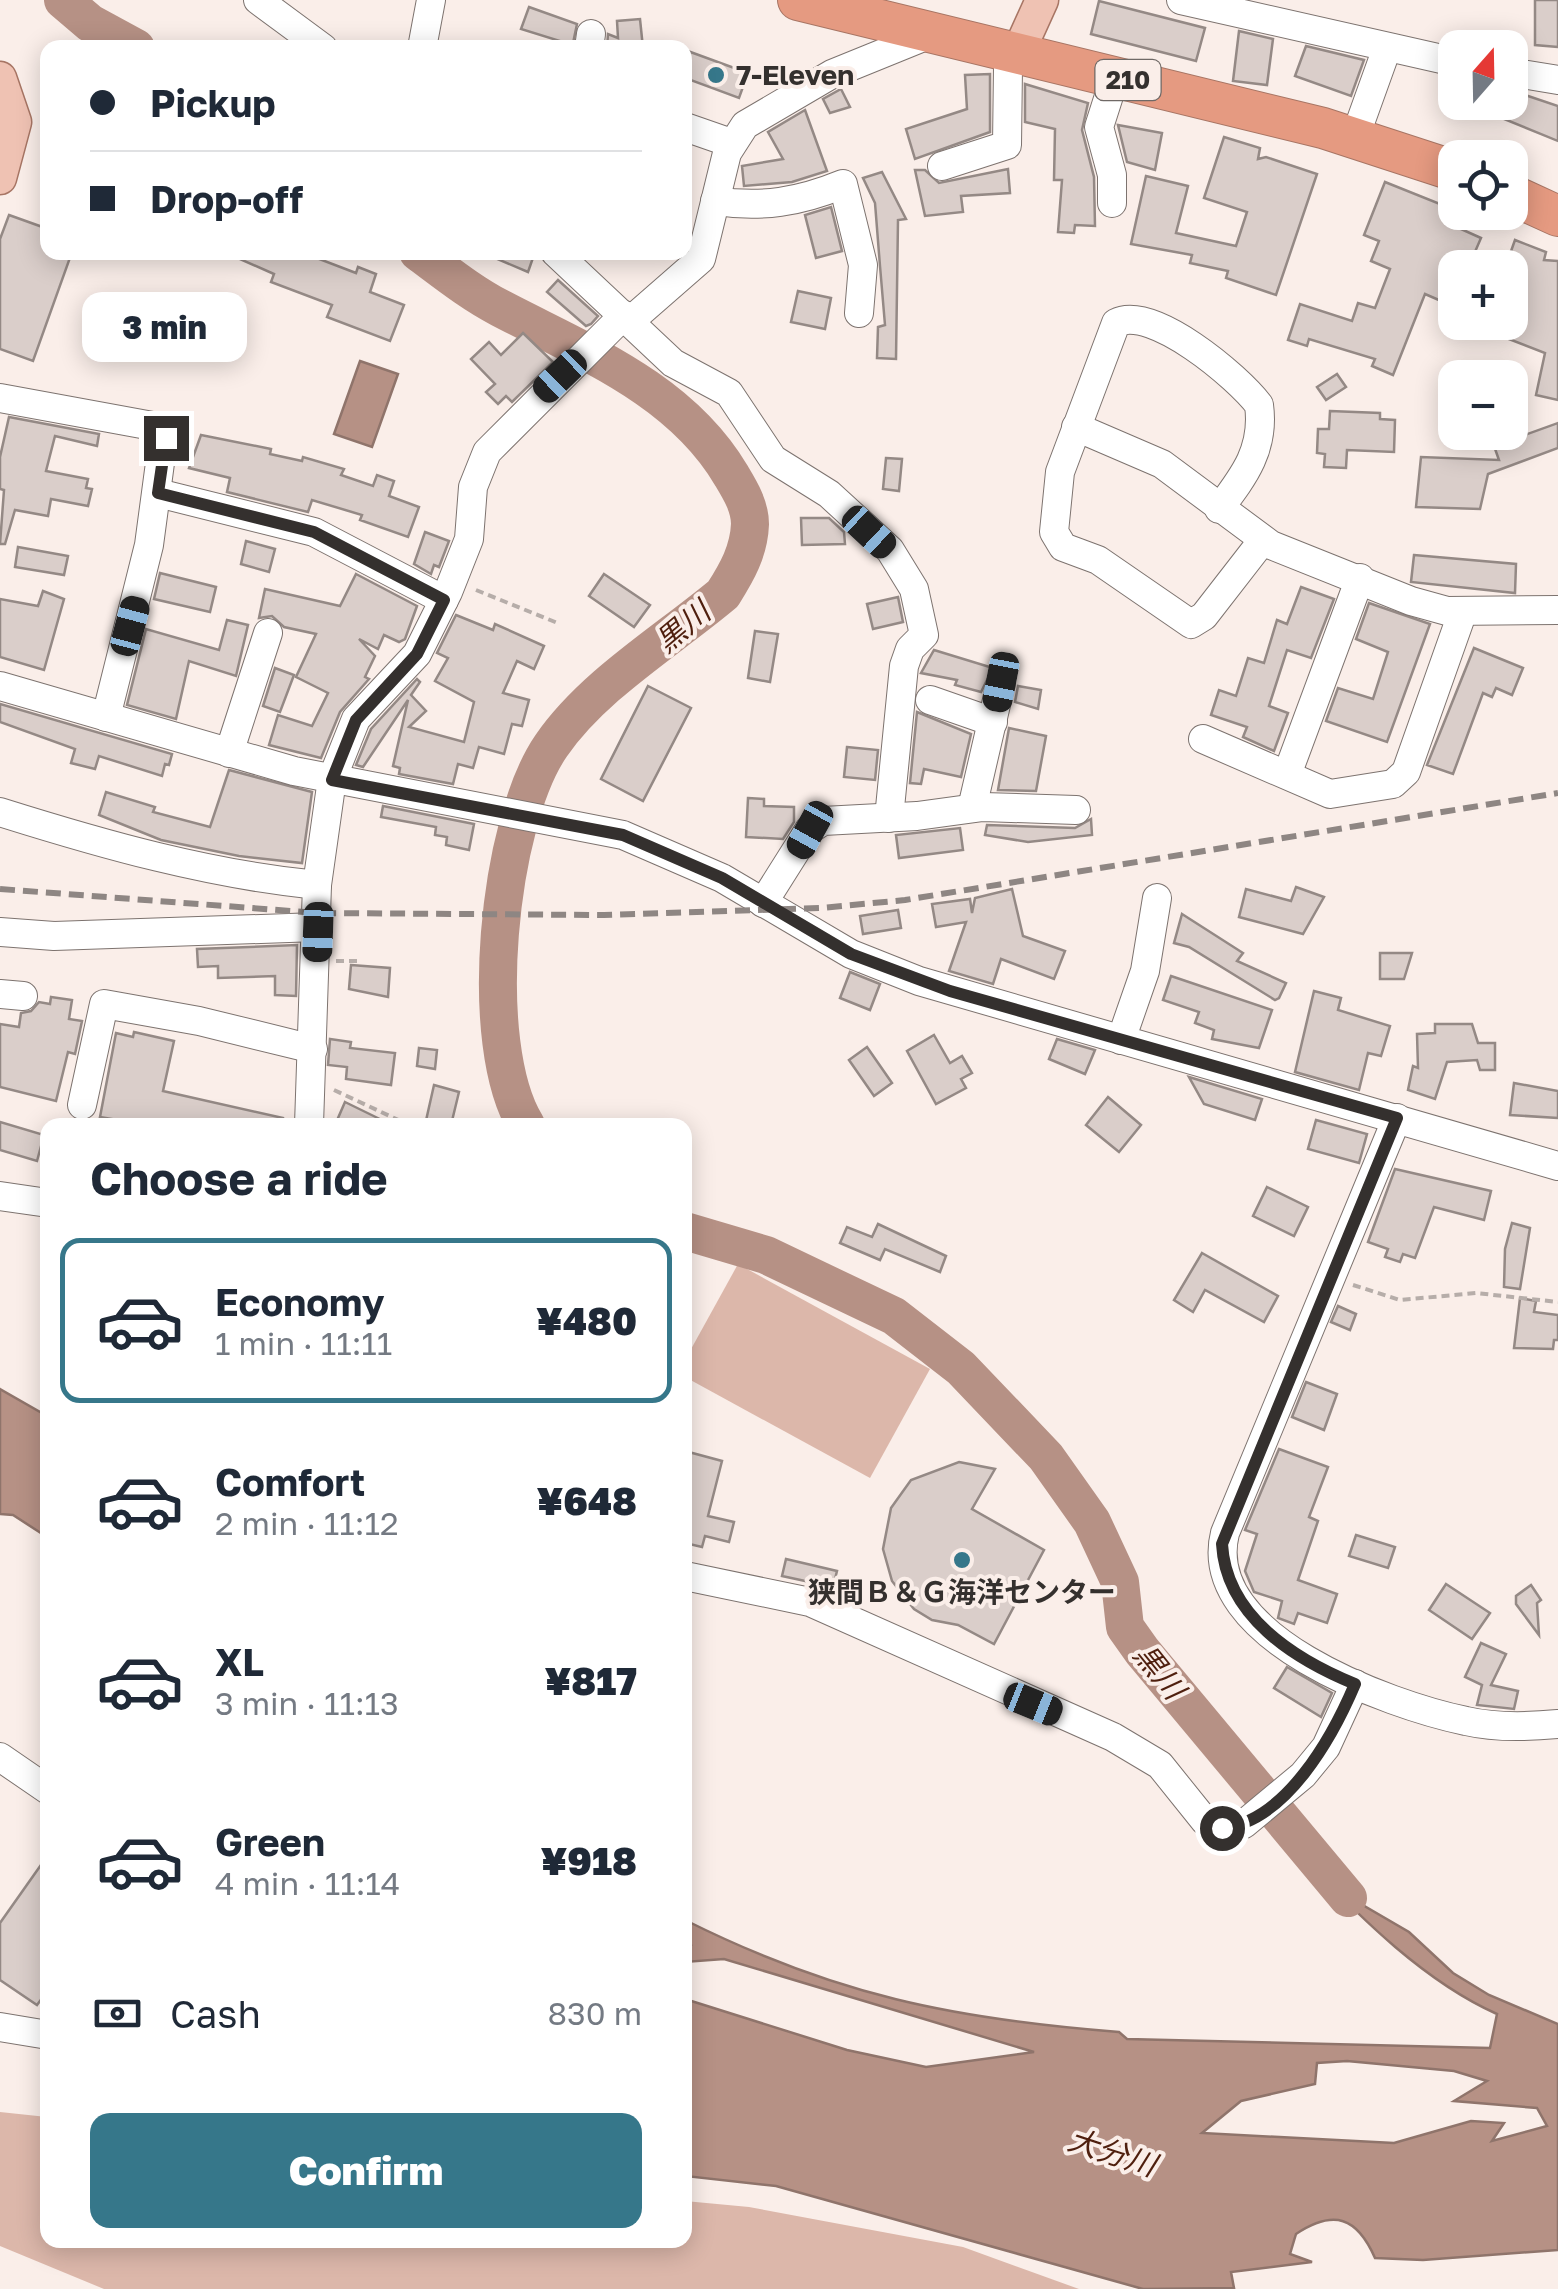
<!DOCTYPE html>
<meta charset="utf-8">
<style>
body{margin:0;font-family:"Golos Text","Noto Sans JP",sans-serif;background:#f2f2f3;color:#1f2937;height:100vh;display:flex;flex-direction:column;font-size:38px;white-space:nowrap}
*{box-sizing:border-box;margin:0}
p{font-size:32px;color:#747a83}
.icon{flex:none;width:55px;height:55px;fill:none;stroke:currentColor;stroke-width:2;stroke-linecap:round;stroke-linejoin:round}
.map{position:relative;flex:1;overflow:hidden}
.sheet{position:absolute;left:40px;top:1118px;width:652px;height:1130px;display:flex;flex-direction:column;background:#fff;border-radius:20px;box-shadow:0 5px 25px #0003}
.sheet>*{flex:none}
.hud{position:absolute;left:40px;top:40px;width:652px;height:220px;border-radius:20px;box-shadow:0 5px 25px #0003;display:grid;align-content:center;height:220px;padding:0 50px;background:#fff}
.needle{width:65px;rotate:20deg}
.fabs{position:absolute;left:1438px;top:30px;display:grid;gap:20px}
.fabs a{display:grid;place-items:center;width:90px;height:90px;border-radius:20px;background:#fff;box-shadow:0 5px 25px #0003;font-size:50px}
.end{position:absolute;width:45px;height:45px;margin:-22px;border:12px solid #34302e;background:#fff;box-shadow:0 0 0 5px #fff}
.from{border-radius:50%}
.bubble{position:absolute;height:70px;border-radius:20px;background:#fff;box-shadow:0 5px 25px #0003;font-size:32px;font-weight:800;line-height:70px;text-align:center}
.car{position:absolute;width:30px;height:60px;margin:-30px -15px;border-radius:12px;box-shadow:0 0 8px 2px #0007;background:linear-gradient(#222 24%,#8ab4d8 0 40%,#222 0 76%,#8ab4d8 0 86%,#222 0)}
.hud b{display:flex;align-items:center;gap:35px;height:95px;font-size:38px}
.hud b+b{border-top:2px solid #e0e1e3}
.hud i{width:25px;height:25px;background:#1f2937}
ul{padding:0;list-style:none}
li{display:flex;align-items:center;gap:30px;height:165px;margin:0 20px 15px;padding:0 30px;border:5px solid transparent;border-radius:20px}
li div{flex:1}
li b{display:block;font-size:38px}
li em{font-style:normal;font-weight:800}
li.active{border-color:#36778a}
li>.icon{width:90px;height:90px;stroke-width:1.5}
h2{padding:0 50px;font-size:45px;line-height:120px}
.pay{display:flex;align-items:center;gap:25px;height:110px;padding:0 50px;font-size:38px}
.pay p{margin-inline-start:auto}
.cta{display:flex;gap:20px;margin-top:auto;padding:20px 50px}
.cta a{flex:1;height:115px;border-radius:20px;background:#36778a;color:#fff;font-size:40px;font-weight:800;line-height:115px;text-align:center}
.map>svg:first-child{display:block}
</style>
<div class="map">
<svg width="1558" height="2289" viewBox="0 0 1558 2289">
<rect width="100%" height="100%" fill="#faeee9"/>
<g fill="#dcb7aa">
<path d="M738,1264L930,1369L870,1478L685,1377V1360Z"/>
<path d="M0,2112L47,2117L48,2240H685V2201L749,2207L963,2247L1079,2289H104L0,2246Z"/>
</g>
<g fill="#b69185" stroke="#8f746b" stroke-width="2.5" fill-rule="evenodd">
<path d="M360,361L398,374L372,447L334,434Z"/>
<path d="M0,1389L47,1416V1537L13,1515L0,1514Z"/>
<path d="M1307,1862L1321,1864L1361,1904L1409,1932L1453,1973L1489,1995L1558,2024V2250L1423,2260L1375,2258C1357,2217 1334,2209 1296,2234L1290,2254L1312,2262L1231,2272L1234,2288L1143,2289L776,2186L685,2176V1999L847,2050L926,2067L1034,2052L724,1959L685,1962V1947L691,1945L685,1920C835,1995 953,2019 1119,2032L1127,2039L1490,2048L1497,2014C1425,1982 1361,1918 1307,1862ZM1347,2061L1454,2071L1487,2081L1454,2101L1537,2108L1547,2126L1492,2141L1504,2123L1471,2121L1394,2143L1202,2133L1241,2101L1315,2084L1317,2063Z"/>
</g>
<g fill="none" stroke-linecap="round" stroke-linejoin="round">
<g stroke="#b69185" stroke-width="38">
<path d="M63,0L90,23L136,48"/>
<path d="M418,252C445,272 471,293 500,308C584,352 680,389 731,475C740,490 750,506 750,524C749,551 737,572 723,594C667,641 593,685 551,746C498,823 476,1044 526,1125"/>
<path d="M685,1231L766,1255L894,1316L961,1368L1046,1457L1092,1522L1120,1582L1125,1627L1142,1651L1348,1898"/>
</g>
</g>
<g fill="#daceca" stroke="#948985" stroke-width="2.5">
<path d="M1535,0H1558V47L1535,45Z"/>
<path d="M1099,1L1205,28L1196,61L1091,34Z"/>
<path d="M529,7L577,24L572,48H558L560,41L521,29Z"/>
<path d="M640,19L643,48H607L608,34L618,38L617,21Z"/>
<path d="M1239,31L1273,39L1267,85L1233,81Z"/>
<path d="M1306,46L1364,60L1351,96L1295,76Z"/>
<path d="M685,50L748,73L739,98L685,78Z"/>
<path d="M990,74V132L915,159L906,129L967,109L965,75Z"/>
<path d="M1025,84L1088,103L1082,130L1094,177L1095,226L1075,225L1074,233L1058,232L1062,180H1054L1055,129L1025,122Z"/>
<path d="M841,89L850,107L830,113L823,99Z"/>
<path d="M1510,90L1558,106V141L1465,103L1510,102Z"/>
<path d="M805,110L827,171L792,182L744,186L742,166L783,159L768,132Z"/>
<path d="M1118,125L1162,133L1155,170L1127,162Z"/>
<path d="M1224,137L1260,148L1258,159L1266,157L1317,174L1276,295L1226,278L1228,271L1190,263L1192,255L1131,244L1146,176L1188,186L1176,233L1236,246L1247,212L1204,198Z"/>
<path d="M1008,169L1010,193L961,196L963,212L925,216L915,170H925L939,183Z"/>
<path d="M882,172L906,219L898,220L896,359L877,358L878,327L885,325L880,266L875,203L863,178Z"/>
<path d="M1385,182L1455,210L1452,225L1481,238L1468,268H1455V307L1425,294L1393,375L1372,366L1375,359L1309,339L1307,346L1288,340L1300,304L1352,321L1358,303L1375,308L1390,269L1371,261L1379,241L1364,235Z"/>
<path d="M831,207L842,251L816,258L805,215Z"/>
<path d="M9,215L48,229V252H72L33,361L0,349V239Z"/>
<path d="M1515,240L1546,252L1544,260L1558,261V400L1536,395L1545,353L1470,324L1510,322V268H1505Z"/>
<path d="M224,252H301L356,273L358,267L376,274L370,292L404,305L390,341L327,317L332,305L271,282L274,274Z"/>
<path d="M481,252H535L528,272Z"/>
<path d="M558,280L598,316L591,324L586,326L547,292Z"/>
<path d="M798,291L831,298L825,329L791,322Z"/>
<path d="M523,333L553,362L512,402L506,396L498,404L486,392L495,384L471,359L489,342L501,355Z"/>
<path d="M1337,374L1346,387L1326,400L1317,387Z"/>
<path d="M1330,411L1380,413V419L1395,420L1394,452L1347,450L1346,468L1324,467L1325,454L1317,453L1318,429H1329Z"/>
<path d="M9,417L99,434L97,446L55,436L46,471L88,479L86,488L92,489L88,506L51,499L48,516L15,510L5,544H0L4,490L0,489V457Z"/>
<path d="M1558,423V448L1488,474L1480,509L1416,507L1421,457L1499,460L1494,446Z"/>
<path d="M201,435L271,449L270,454L302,461L303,457L344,469L341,475L373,486L377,475L394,481L389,496L419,507L408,537L360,520L362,515L312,500L308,512L227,492L230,478L189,468Z"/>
<path d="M886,458L902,459L899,491L883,489Z"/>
<path d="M801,518H829L844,532L845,544L802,545Z"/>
<path d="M425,532L449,541L439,567L434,565L431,574L414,564Z"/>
<path d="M246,541L275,549L269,572L241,564Z"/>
<path d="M18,547L68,556L64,575L15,567Z"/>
<path d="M1414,555L1516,564L1515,593L1411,582Z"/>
<path d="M160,573L216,587L210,612L154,599Z"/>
<path d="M356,574L417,606L405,639L399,642L384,635L378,649L359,639L375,656L365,677L369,679L340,712L321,758L269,745L278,715L312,726L328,693L296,677L316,634L284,627L272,616L259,618L265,589L340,606Z"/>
<path d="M604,574L650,605L634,627L589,596Z"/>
<path d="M1301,587L1334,599L1311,658L1287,650L1269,706L1288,713L1274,751L1243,737L1247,727L1211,715L1219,690L1236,696L1248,658L1264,663L1277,620L1287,624Z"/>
<path d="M43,591L64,599L44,670L0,657V599L38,606Z"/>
<path d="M898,597L903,622L873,629L867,604Z"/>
<path d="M1369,603L1430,624L1387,742L1326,721L1338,688L1373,699L1388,652L1356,639Z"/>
<path d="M456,615L493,630L495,624L544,646L534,669L517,661L503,693L529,700L522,726L512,724L504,754L479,747L473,768L458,764L453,784L399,774L400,768L393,766L408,700L363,767L356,765L371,729L417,679L420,682L411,695L426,711L409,727L464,742L474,702L435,681L448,658L437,653Z"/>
<path d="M227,620L248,625L236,676L189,661L176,719L127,705L146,629L219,650Z"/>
<path d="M755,631L778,634L770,682L748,678Z"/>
<path d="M1474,648L1523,668L1512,695L1496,688L1492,697L1483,693L1453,774L1427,765Z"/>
<path d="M934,650L993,668L981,692L955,685L957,680L921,673Z"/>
<path d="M275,668L294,675L280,712L263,706Z"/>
<path d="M648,686L691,708L643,801L601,779Z"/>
<path d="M1018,686L1041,690L1038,709L1015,702Z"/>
<path d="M0,704L172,754L169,765L165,764L162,776L99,756L95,769L71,763L75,749L0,722Z"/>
<path d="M917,712L971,734L961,777L924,769L921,784L910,783Z"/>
<path d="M1009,728L1046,736L1036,791L998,790Z"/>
<path d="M847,747L878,750L875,780L844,777Z"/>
<path d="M229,770L312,792L302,863L239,856L161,840L99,815L106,792L155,807L153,812L210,827Z"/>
<path d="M748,798L764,799V806L794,807V822L783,839L746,837Z"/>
<path d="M383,806L474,824L469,850L446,845L447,837L435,835L436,827L381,817Z"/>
<path d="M1091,819L1092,835L1028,842L985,835L987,825L1075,828Z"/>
<path d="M960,828L963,850L899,858L896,835Z"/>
<path d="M1296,887L1324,897L1303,934L1239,917L1246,889L1291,901Z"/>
<path d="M1012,889L1023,936L1065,951L1054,979L1001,959L993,984L949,971L966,922L936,927L932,904L970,899L972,913L975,898Z"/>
<path d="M898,910L901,928L863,934L860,916Z"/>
<path d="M1182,914L1243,953L1237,961L1286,983L1279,998L1275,1000L1189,947L1174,943Z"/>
<path d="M297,945L296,996L275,995V976L218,978V966L198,967L197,949Z"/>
<path d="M1380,953H1412L1404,979H1380Z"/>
<path d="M351,965L390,968L388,997L349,989Z"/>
<path d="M850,972L880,984L870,1010L840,998Z"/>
<path d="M1171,976L1272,1010L1259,1048L1212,1039L1214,1030L1195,1023L1199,1012L1163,1000Z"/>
<path d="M1314,991L1341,998L1338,1010L1390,1026L1381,1056L1368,1053L1359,1090L1295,1072Z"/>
<path d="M51,997L72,1000L69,1019L82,1021L75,1054L68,1052L56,1101L0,1087V1024L19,1027L21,1013L31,1011L39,1002L50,1004Z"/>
<path d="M1435,1024H1472L1478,1043H1495V1070H1480L1477,1060L1447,1062L1435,1099L1408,1090L1413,1066L1418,1068L1417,1034L1435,1033Z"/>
<path d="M134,1032L174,1041L163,1091L283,1118V1125H146L100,1117L116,1033L133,1037Z"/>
<path d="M934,1035L950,1063L962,1056L972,1073L961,1079L966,1088L936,1104L907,1051Z"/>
<path d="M330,1039L351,1042L350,1048L395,1053L391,1085L346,1079L347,1067L328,1065Z"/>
<path d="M1057,1039L1095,1050L1085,1074L1049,1059Z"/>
<path d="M867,1047L892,1083L874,1096L849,1060Z"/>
<path d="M419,1048L437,1050L435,1069L417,1066Z"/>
<path d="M1189,1077L1262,1099L1255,1120L1204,1104Z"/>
<path d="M1514,1083L1558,1091V1118L1510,1115Z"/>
<path d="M434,1085L459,1092L451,1125H425Z"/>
<path d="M1108,1097L1141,1125L1119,1152L1086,1125Z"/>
<path d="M345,1102L392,1125H335Z"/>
<path d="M1316,1120L1367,1134L1359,1163L1308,1149Z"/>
<path d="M0,1122L44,1135L37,1161L0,1150Z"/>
<path d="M1395,1169L1491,1191L1484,1220L1434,1207L1415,1258L1403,1254L1400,1262L1385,1257L1388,1249L1368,1242Z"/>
<path d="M1267,1187L1308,1207L1294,1236L1253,1216Z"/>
<path d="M1512,1223L1530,1228L1520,1289L1504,1287L1505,1249Z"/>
<path d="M878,1224L946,1256L940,1272L885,1249L880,1260L840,1243L847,1227L872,1237Z"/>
<path d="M1202,1253L1278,1296L1264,1322L1205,1290L1193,1312L1174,1300Z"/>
<path d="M1520,1298L1536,1301L1534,1312L1558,1315V1340H1554L1553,1349L1514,1348Z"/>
<path d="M1338,1306L1356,1314L1350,1330L1331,1322Z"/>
<path d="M1306,1382L1337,1394L1324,1430L1292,1417Z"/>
<path d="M1279,1449L1328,1467L1309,1517L1318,1521L1298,1580L1337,1594L1327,1623L1298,1613L1294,1624L1278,1618L1282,1601L1254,1592L1245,1571L1257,1534L1245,1530Z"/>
<path d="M685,1451L722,1461L708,1516L734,1522L729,1542L705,1536L702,1547L685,1543Z"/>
<path d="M959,1462L995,1469L972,1509L1044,1550L994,1644L958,1625L932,1620L914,1609L892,1581L883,1549L891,1508L911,1480Z"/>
<path d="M1356,1535L1395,1547L1388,1568L1349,1556Z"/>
<path d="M786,1559L837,1571L833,1587L782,1576Z"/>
<path d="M1446,1584L1490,1613L1472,1639L1429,1610Z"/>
<path d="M1531,1585L1541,1600L1537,1603L1539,1635L1516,1604V1596Z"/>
<path d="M1481,1643L1506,1654L1491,1685L1518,1691L1514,1709L1477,1705L1482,1685L1465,1677Z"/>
<path d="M1287,1667L1332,1693L1321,1717L1274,1688Z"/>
<path d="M48,1855V1990L37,2005L0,1980V1923Z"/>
</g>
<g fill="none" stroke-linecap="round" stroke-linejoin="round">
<g stroke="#7d736f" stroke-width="30">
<g id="minor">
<path d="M258,0L323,48"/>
<path d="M1181,0L1455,62"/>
<path d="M422,48L431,0"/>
<path d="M589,48L591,34"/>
<path d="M1510,72L1558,80"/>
<path d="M685,127L731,143"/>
<path d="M1355,137L1387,48"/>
<path d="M942,166L1007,145L1008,67L1013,52"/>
<path d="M715,201C762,208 799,202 843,184L863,265L859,313"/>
<path d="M1112,203V175L1099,127L1115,77"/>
<path d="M555,252L673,363L729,393L773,459L829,494L890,550L914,589L924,635L910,649L904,666L889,818"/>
<path d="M630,321L701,259L727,153L745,125L832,74L933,33"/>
<path d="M0,398L158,427L164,433L149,545L106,717"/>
<path d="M1076,427L1162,464L1271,545L1411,601L1447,611L1558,610"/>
<path d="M158,493L314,532L444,600"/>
<path d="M1219,509C1244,476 1265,449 1259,405C1238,377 1152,304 1116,323L1060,472L1054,532L1063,547L1098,560L1191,624L1204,616L1263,540"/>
<path d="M0,686L294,771L623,835L722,878L851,954L919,981L1558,1166"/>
<path d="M930,700L993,722"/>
<path d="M1203,739L1330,794L1393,784L1406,772L1463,611"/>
<path d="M229,753L268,633"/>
<path d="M1288,772L1360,578"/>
<path d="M972,808L1001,683"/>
<path d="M0,812C105,845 208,874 317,885"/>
<path d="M763,903L809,830L823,821L917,816L983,807L1076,810"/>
<path d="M0,932L54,936L317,927"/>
<path d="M0,994L23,996"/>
<path d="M1121,1040L1145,971L1157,898"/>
<path d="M82,1105L104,1004L199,1021L313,1049"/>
<path d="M1397,1118L1225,1533C1199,1637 1389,1705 1466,1721C1496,1728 1527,1727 1558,1724"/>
<path d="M309,1125L317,885L332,779L356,719L417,654L448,592L469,539L473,487L487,452L624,315"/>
<path d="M0,1196L48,1203"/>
<path d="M685,1576L810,1602L1113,1737L1160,1765L1205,1821L1222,1828L1244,1824L1303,1775L1326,1747L1355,1684"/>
<path d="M0,1757L48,1790"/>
<path d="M0,2027L48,2035"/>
</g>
</g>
<g stroke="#a77564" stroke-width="35">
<g id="major">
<path d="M1018,53L1042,0"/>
<path d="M0,78L15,122L0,178"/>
</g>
</g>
<g stroke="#a77564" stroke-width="42">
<g id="highway">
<path d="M798,0L1323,128L1455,171"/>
<path d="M1510,194L1558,216"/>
</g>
</g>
<g stroke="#b6ada9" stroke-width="4" stroke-dasharray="8 5" stroke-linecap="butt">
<path d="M476,590L560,624"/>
<path d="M336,961H359"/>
<path d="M334,1090L409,1125"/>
<path d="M1353,1285L1400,1300L1476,1293L1558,1302"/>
</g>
<use href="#minor" stroke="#fff" stroke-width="28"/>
<use href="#major" stroke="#efc2b3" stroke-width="32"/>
<use href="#highway" stroke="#e59a81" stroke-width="40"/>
<path stroke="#8e8683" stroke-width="6" stroke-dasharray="15 8" stroke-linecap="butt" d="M0,889L317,913L604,915L821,908L905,900L1558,793"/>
</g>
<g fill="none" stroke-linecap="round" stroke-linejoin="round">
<path stroke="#34302e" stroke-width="12" d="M166,438L158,493L314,532L444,600L417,654L356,720L332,780L623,835L722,878L851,954L950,991L1397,1118L1222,1544C1226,1616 1294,1659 1355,1684C1333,1736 1286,1822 1222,1828"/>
</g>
<g fill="#36778a" stroke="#faeee9" stroke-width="4">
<circle cx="716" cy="75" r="10"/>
<circle cx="962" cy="1560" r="10"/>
</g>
<g text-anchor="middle" stroke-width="8" stroke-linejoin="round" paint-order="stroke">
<rect fill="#faeee9" stroke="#6f6966" stroke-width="2.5" x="1095.5" y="60" width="65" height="40" rx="8"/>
<g font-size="25" font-weight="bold" fill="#34302e">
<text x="1128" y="89">210</text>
</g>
<g font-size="28" font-weight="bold" fill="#34302e" stroke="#faeee9" text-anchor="start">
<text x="736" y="85">7-Eleven</text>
<text x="962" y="1602" text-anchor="middle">狭間Ｂ＆Ｇ海洋センター</text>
</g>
<g font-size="30" font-style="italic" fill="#4f1f0e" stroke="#faeee9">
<text transform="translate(683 627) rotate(-40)" y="10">黒川</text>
<text transform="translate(1159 1672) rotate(51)" y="10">黒川</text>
<text transform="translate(1112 2153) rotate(18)" y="10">大分川</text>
</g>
</g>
</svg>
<div class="fabs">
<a><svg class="needle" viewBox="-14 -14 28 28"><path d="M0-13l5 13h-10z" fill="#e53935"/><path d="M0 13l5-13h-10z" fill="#747a83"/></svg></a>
<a><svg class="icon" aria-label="locate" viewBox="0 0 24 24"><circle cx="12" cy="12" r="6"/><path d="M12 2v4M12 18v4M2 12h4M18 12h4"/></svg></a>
<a>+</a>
<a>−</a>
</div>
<i class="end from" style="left:1222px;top:1828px"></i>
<i class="end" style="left:166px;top:438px"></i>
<div class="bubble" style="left:82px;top:292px;width:165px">3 min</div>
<i class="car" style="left:560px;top:376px;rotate:226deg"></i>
<i class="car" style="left:869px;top:532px;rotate:133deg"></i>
<i class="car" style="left:130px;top:626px;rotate:15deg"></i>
<i class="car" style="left:1001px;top:682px;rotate:191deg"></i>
<i class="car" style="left:810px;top:830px;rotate:209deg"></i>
<i class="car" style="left:318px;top:932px;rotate:182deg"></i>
<i class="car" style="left:1033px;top:1704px;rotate:112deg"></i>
<div class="hud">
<b><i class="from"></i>Pickup</b>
<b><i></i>Drop-off</b>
</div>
<section class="sheet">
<h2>Choose a ride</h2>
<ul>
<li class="active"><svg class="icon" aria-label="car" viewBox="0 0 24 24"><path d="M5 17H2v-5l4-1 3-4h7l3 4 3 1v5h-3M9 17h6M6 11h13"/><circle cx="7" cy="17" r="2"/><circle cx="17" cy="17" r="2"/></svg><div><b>Economy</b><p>1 min · 11:11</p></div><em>¥480</em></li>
<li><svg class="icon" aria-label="car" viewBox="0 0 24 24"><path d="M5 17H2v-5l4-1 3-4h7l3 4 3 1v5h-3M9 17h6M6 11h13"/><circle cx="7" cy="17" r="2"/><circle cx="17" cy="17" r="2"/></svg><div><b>Comfort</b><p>2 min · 11:12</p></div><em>¥648</em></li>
<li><svg class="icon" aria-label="car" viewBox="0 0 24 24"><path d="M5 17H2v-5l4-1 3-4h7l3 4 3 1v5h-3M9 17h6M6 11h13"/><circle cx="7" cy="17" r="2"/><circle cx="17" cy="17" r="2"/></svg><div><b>XL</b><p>3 min · 11:13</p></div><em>¥817</em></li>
<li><svg class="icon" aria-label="car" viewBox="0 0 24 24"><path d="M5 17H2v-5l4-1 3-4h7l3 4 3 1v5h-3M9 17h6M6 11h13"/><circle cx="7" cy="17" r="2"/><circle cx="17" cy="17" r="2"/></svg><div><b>Green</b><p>4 min · 11:14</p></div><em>¥918</em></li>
</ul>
<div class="pay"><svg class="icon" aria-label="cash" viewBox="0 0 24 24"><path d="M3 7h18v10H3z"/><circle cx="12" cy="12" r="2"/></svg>Cash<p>830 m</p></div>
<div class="cta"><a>Confirm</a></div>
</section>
</div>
